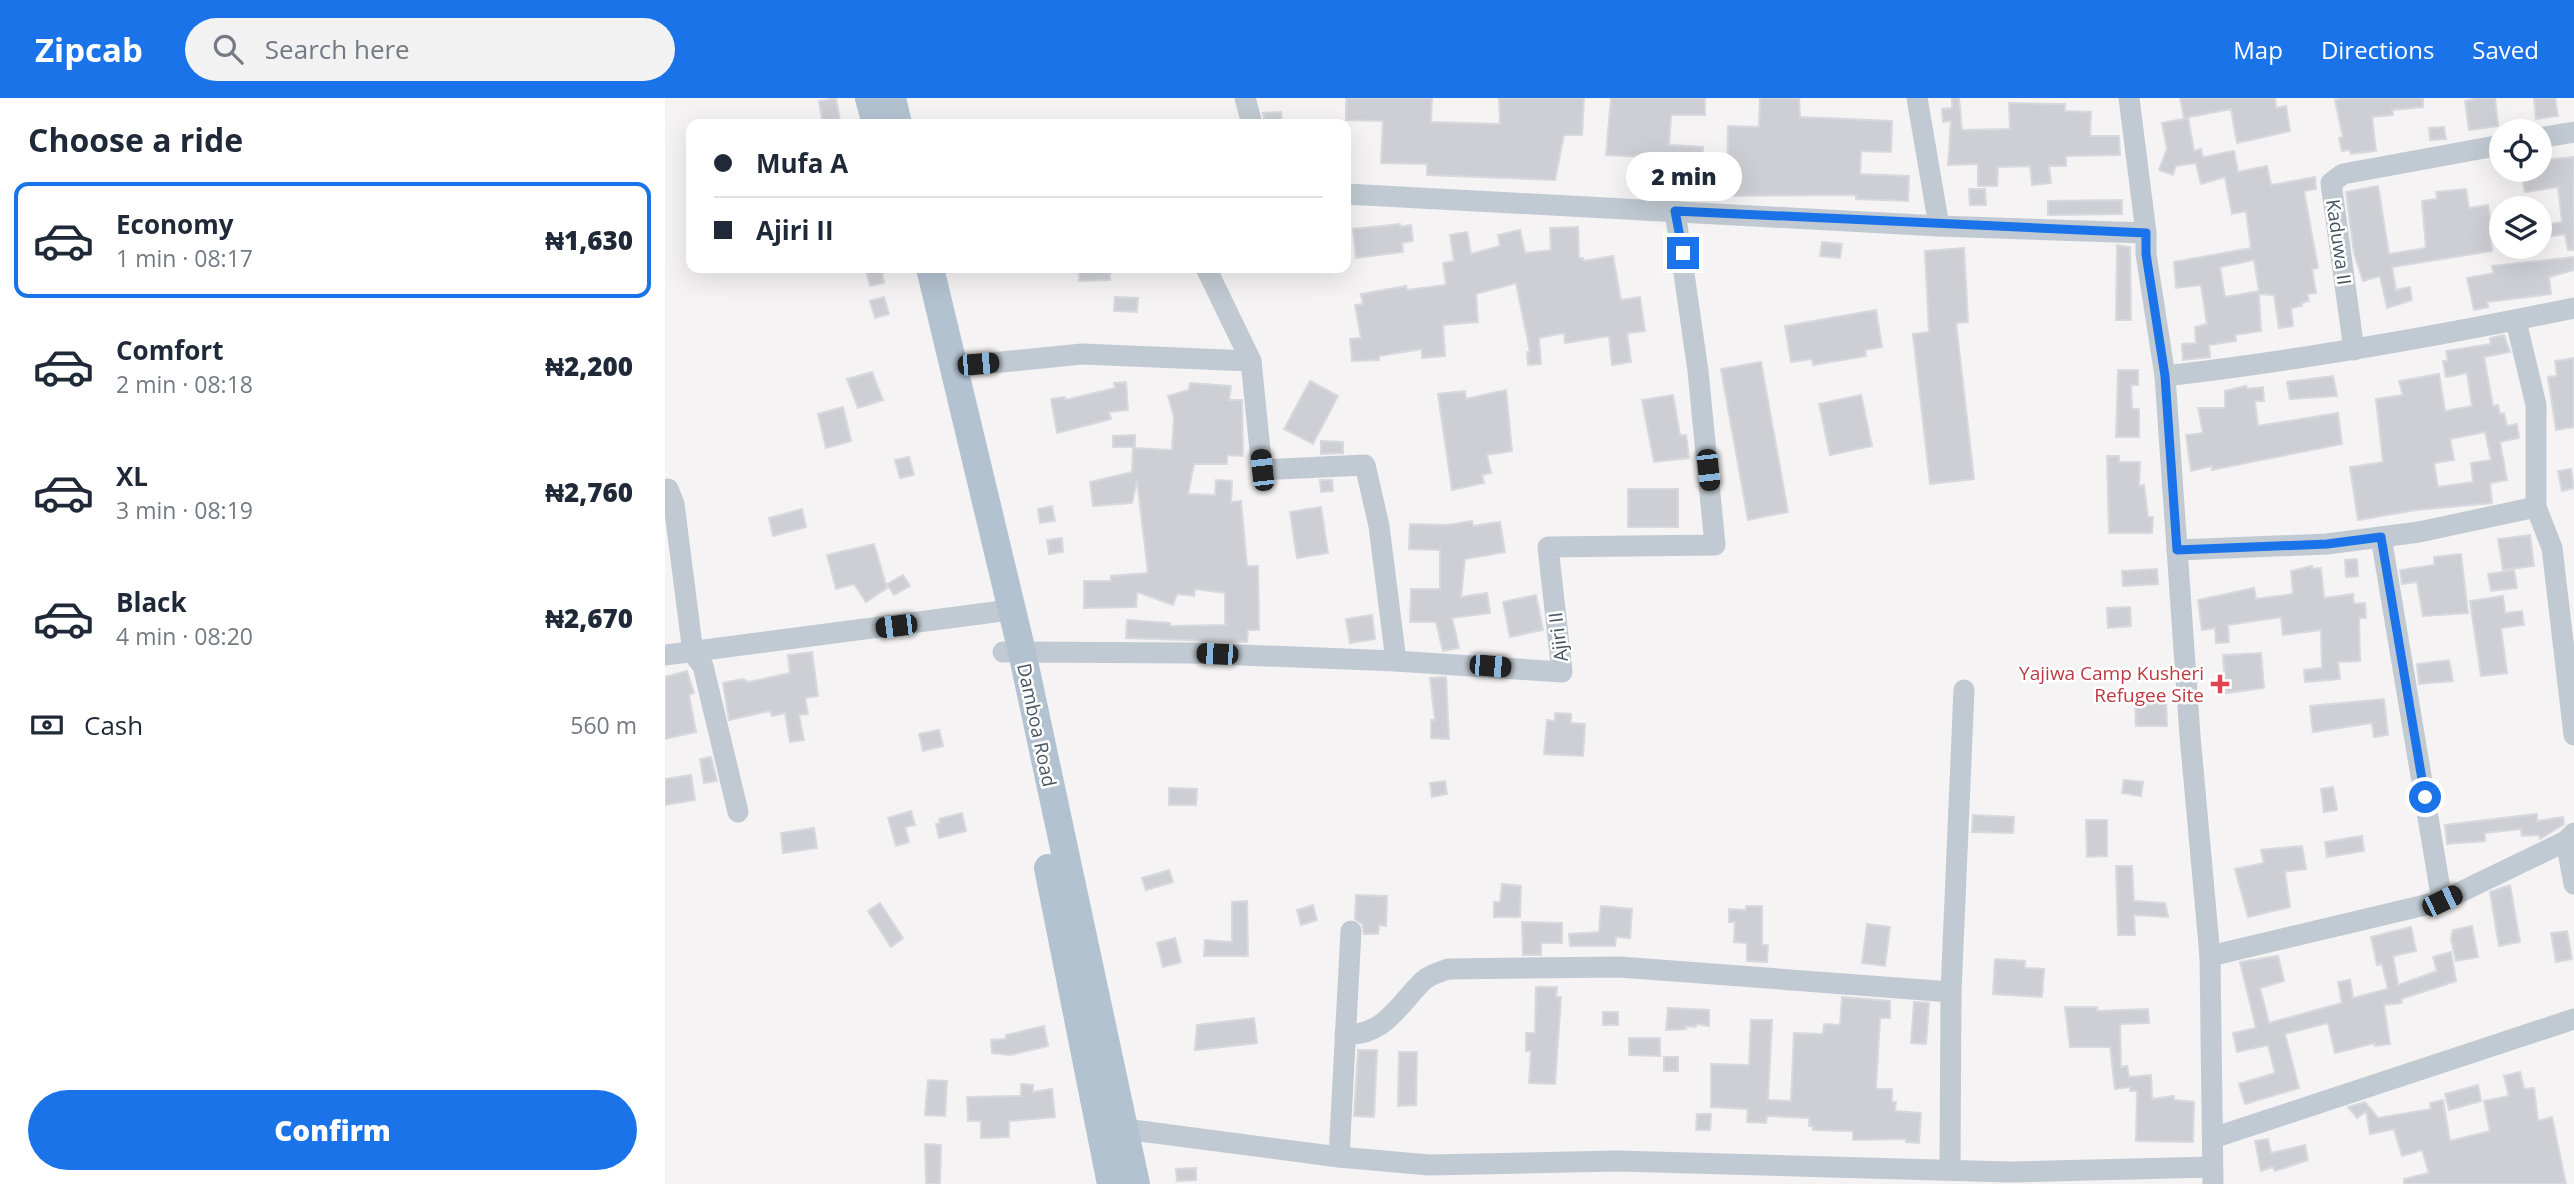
<!DOCTYPE html>
<meta charset="utf-8">
<style>
body{margin:0;font-family:"Open Sans",sans-serif;background:#f2f2f3;color:#1f2937;height:100vh;display:flex;flex-direction:column;font-size:26px;white-space:nowrap}
*{box-sizing:border-box;margin:0}
p{font-size:23px;color:#747a83}
.icon{flex:none;width:38px;height:38px;fill:none;stroke:currentColor;stroke-width:2;stroke-linecap:round;stroke-linejoin:round}
.map{position:relative;flex:1;overflow:hidden}
.panel{display:flex;flex-direction:column;background:#fff;width:665px}
.panel>*{flex:none}
.banner{position:absolute;left:21px;top:21px;width:665px;height:154px;border-radius:14px;box-shadow:0 7px 28px #0002;display:grid;align-content:center;height:154px;padding:0 28px;background:#fff}
.fabs{position:absolute;left:1824px;top:21px;display:grid;gap:14px}
.fabs a{display:grid;place-items:center;width:63px;height:63px;border-radius:50%;background:#fff;box-shadow:0 7px 28px #0002;font-size:35px}
.end{position:absolute;width:32px;height:32px;margin:-16px;border:9px solid #1a73e8;background:#fff;box-shadow:0 0 0 4px #fff}
.from{border-radius:50%}
.bubble{position:absolute;height:49px;border-radius:24px;background:#fff;box-shadow:0 7px 28px #0002;font-size:23px;font-weight:800;line-height:49px;text-align:center}
.car{position:absolute;width:21px;height:42px;margin:-21px -10px;border-radius:9px;box-shadow:0 0 5px 2px #0007;background:linear-gradient(#222 24%,#8ab4d8 0 40%,#222 0 76%,#8ab4d8 0 86%,#222 0)}
.banner b{display:flex;align-items:center;gap:24px;height:66px;font-size:26px}
.banner b+b{border-top:2px solid #e0e1e3}
.banner i{width:18px;height:18px;background:#1f2937}
ul{padding:0;list-style:none}
li{display:flex;align-items:center;gap:21px;height:116px;margin:0 14px 10px;padding:0 14px;border:4px solid transparent;border-radius:14px}
li div{flex:1}
li b{display:block;font-size:26px}
li em{font-style:normal;font-weight:800}
li.on{border-color:#1a73e8}
li>.icon{width:63px;height:63px;stroke-width:1.5}
h2{padding:0 28px;font-size:32px;line-height:84px}
.pay{display:flex;align-items:center;gap:18px;height:77px;padding:0 28px;font-size:26px}
.pay p{margin-inline-start:auto}
.primary-button{display:flex;gap:14px;margin-top:auto;padding:14px 28px}
.primary-button a{flex:1;height:80px;border-radius:42px;background:#1a73e8;color:#fff;font-size:28px;font-weight:800;line-height:80px;text-align:center}
header{display:flex;align-items:center;gap:42px;box-sizing:border-box;height:98px;padding:0 35px;background:#1a73e8;color:#fff}
header strong{font-size:33px}
nav{display:flex;gap:38px;margin-inline-start:auto;font-size:24px}
.search{width:490px;height:63px;background:#f2f2f3;display:flex;align-items:center;gap:18px;box-sizing:border-box;padding:0 24px;border-radius:38px;color:#747a83;font-size:26px}
main{display:flex;flex:1;min-height:0}
.map>svg:first-child{display:block}
</style>
<header>
<strong>Zipcab</strong>
<div class="search"><svg class="icon" aria-label="search" viewBox="0 0 24 24"><circle cx="10" cy="10" r="6"/><path d="M15 15l6 6"/></svg>Search here</div>
<nav><a>Map</a><a>Directions</a><a>Saved</a></nav>
</header>
<main>
<section class="panel">
<h2>Choose a ride</h2>
<ul>
<li class="on"><svg class="icon" aria-label="car" viewBox="0 0 24 24"><path d="M5 17H2v-5l4-1 3-4h7l3 4 3 1v5h-3M9 17h6M6 11h13"/><circle cx="7" cy="17" r="2"/><circle cx="17" cy="17" r="2"/></svg><div><b>Economy</b><p>1 min · 08:17</p></div><em>₦1,630</em></li>
<li><svg class="icon" aria-label="car" viewBox="0 0 24 24"><path d="M5 17H2v-5l4-1 3-4h7l3 4 3 1v5h-3M9 17h6M6 11h13"/><circle cx="7" cy="17" r="2"/><circle cx="17" cy="17" r="2"/></svg><div><b>Comfort</b><p>2 min · 08:18</p></div><em>₦2,200</em></li>
<li><svg class="icon" aria-label="car" viewBox="0 0 24 24"><path d="M5 17H2v-5l4-1 3-4h7l3 4 3 1v5h-3M9 17h6M6 11h13"/><circle cx="7" cy="17" r="2"/><circle cx="17" cy="17" r="2"/></svg><div><b>XL</b><p>3 min · 08:19</p></div><em>₦2,760</em></li>
<li><svg class="icon" aria-label="car" viewBox="0 0 24 24"><path d="M5 17H2v-5l4-1 3-4h7l3 4 3 1v5h-3M9 17h6M6 11h13"/><circle cx="7" cy="17" r="2"/><circle cx="17" cy="17" r="2"/></svg><div><b>Black</b><p>4 min · 08:20</p></div><em>₦2,670</em></li>
</ul>
<div class="pay"><svg class="icon" aria-label="cash" viewBox="0 0 24 24"><path d="M3 7h18v10H3z"/><circle cx="12" cy="12" r="2"/></svg>Cash<p>560 m</p></div>
<div class="primary-button"><a>Confirm</a></div>
</section>
<div class="map">
<svg width="1909" height="1086" viewBox="0 0 1909 1086">
<rect width="100%" height="100%" fill="#f5f3f3"/>
<g fill="#cdcfd5" stroke="#d7d9de" stroke-width="2" fill-rule="evenodd">
<path d="M171,0L175,23L158,26L154,3Z"/>
<path d="M681,0H767L766,24L835,26L834,0H919L917,37H899L890,82L762,77V66L716,65L718,23L681,22Z"/>
<path d="M946,0H1040V17H1006L1004,47L1038,49L1037,81L998,84L997,60L941,57Z"/>
<path d="M1095,0H1134L1135,19L1227,23L1226,54L1196,53L1195,76L1244,78L1243,103L1191,101V97L1062,98L1063,28L1094,29Z"/>
<path d="M1287,0H1294L1297,32L1345,31L1344,5L1400,6V13L1426,14L1425,38H1454L1455,57L1401,58V68H1384L1386,85L1367,87L1365,68L1333,69L1332,88H1313V66L1283,67L1286,23L1278,24L1277,11L1287,10Z"/>
<path d="M1515,0H1610L1611,10L1621,8L1625,33L1572,45L1566,11L1519,20Z"/>
<path d="M1678,0H1758V9L1727,12L1728,17L1707,19L1711,53L1686,56L1685,52L1677,53L1674,40L1678,39L1670,2Z"/>
<path d="M1813,0H1830L1833,28L1804,32L1800,3Z"/>
<path d="M1869,0H1890L1893,18L1871,21Z"/>
<path d="M616,14L617,26H600L598,15Z"/>
<path d="M1523,20L1529,53L1536,51L1538,59L1569,53L1573,74L1602,68L1606,87L1650,79L1651,91L1639,93L1653,170L1647,171L1651,195L1642,196L1644,203L1636,205L1637,208L1626,210L1628,228L1614,230L1609,197L1594,196L1596,233L1570,237L1571,243L1544,247L1545,259L1518,262L1517,246L1531,245L1530,229L1542,226L1536,187L1511,190L1509,164L1586,150L1581,113L1567,116L1560,79L1536,86L1531,65L1511,68L1508,77L1494,72L1502,51L1497,25ZM1589,162L1594,193L1560,199L1555,169Z"/>
<path d="M1779,29L1781,41L1765,42L1764,30Z"/>
<path d="M1909,59V152H1903L1900,136L1874,140V128L1897,124L1893,89L1860,94L1856,72H1879L1877,62Z"/>
<path d="M1713,88L1724,156L1761,150L1757,103L1772,101L1771,94L1801,91L1804,110L1823,107L1828,134L1825,135L1827,153L1727,169L1731,192L1745,189L1747,202L1722,210L1715,178L1698,183L1689,155L1681,94Z"/>
<path d="M1304,91H1320L1321,107H1305Z"/>
<path d="M1457,102V116L1383,117V103Z"/>
<path d="M735,126V129L746,127L748,143L737,145L738,154L691,160L688,131Z"/>
<path d="M913,129L914,160H918L919,163L948,158L956,202L975,199L980,233L962,235L966,264L947,267L944,238L900,245L899,235L874,240L876,266L863,267L862,254H865L851,185L811,196L813,224L778,227L780,258L757,260V251L714,258V262L687,263L685,241L696,240L690,207L698,206L696,196L741,188L742,192L781,187L778,165L789,163L785,137L802,134L806,156L835,148L833,137L855,132L860,155L886,152L885,130Z"/>
<path d="M1157,144L1177,146L1175,160L1155,158Z"/>
<path d="M1452,147L1465,149L1466,222H1451Z"/>
<path d="M1299,150L1303,224L1291,225L1309,381L1265,386L1248,236L1264,234L1260,153Z"/>
<path d="M1909,159V172L1884,179L1886,196L1822,204L1823,209L1809,212L1802,180L1829,175L1827,168Z"/>
<path d="M216,170L219,185L205,188L201,172Z"/>
<path d="M414,170H445V182L414,183Z"/>
<path d="M219,199L224,216L210,220L205,203Z"/>
<path d="M450,199L473,200L472,214L449,213Z"/>
<path d="M1211,212L1217,249L1200,252L1201,258L1148,267L1147,261L1126,264L1120,228Z"/>
<path d="M1839,237L1845,254L1819,259L1828,308L1833,307L1835,316L1839,315L1842,328L1852,326L1854,340L1835,344L1842,382L1825,385L1827,405L1751,412L1693,422L1685,369L1718,364L1711,301L1738,297L1734,283L1774,276L1780,313L1807,308L1802,275L1781,279L1778,263H1783L1781,253L1826,246L1825,240ZM1820,334L1826,362L1806,365L1808,384L1773,389L1769,365L1789,362L1785,341Z"/>
<path d="M1909,260V329L1891,332L1883,279L1892,278L1890,263Z"/>
<path d="M1096,264L1123,414L1083,422L1056,271Z"/>
<path d="M1453,272H1473V287H1466L1467,311H1474V339H1451Z"/>
<path d="M207,274L218,302L193,310L182,281Z"/>
<path d="M1668,278L1672,298L1625,301L1622,284Z"/>
<path d="M645,283L673,298L648,346L619,331Z"/>
<path d="M461,284L463,312L444,314L446,321L392,335L386,301L400,299V302L450,290L449,285Z"/>
<path d="M525,285L566,288L564,302H577L578,358L562,357V366H529L523,396L550,397L551,382L567,383L566,404L576,403L582,468H593L594,532H583L582,544L461,540L462,522L505,525V528L563,527L560,526V495L530,491L529,498L512,496L508,507L472,494L471,509L419,510V483H446V478L483,475L472,382L467,405L428,408L425,384L467,374L468,350L507,352L509,319L503,298L524,292Z"/>
<path d="M1581,288L1582,291L1598,289L1599,303H1590L1593,328L1673,315L1677,346L1561,369L1547,372V368L1526,373L1521,337L1538,335L1533,310H1560V293Z"/>
<path d="M841,292L847,353L822,357L826,375L817,377L819,385L787,392L773,296L800,293L801,301Z"/>
<path d="M1008,297L1015,337H1021L1024,360L989,364L977,302Z"/>
<path d="M1196,297L1207,348L1165,357L1154,306Z"/>
<path d="M178,309L186,343L161,350L153,316Z"/>
<path d="M470,337V349H448V338Z"/>
<path d="M656,343L678,344V355L656,356Z"/>
<path d="M1442,358H1454V364H1475L1474,388L1479,387L1483,419H1488L1487,435H1444Z"/>
<path d="M244,359L249,377L235,380L230,362Z"/>
<path d="M1906,371L1909,390L1897,393L1893,373Z"/>
<path d="M655,382H667L668,393L656,394Z"/>
<rect x="963" y="391" width="50" height="38"/>
<path d="M387,408L390,423L375,425L373,411Z"/>
<path d="M656,409L663,455L632,460L625,414Z"/>
<path d="M137,411L141,429L108,438L104,420Z"/>
<path d="M807,423L808,428L835,424L840,454L800,461L796,499L822,495L825,515L787,520L794,550L778,553L771,524H745L746,491H775V452L744,451L745,426L783,427Z"/>
<path d="M1865,437L1869,468L1838,472L1833,441Z"/>
<path d="M397,440L398,454L384,456L382,442Z"/>
<path d="M209,446L222,490L201,504L189,486L171,491L162,457Z"/>
<path d="M1796,456L1803,515L1758,518L1752,484L1737,486L1735,472L1769,467V459Z"/>
<path d="M1692,461L1693,478L1681,479L1680,462Z"/>
<path d="M1647,468V471L1656,470L1659,500L1688,496L1689,506L1700,505L1701,520H1694L1695,563L1673,564L1675,581L1640,584L1639,572L1657,570L1656,532L1618,537L1616,519L1563,527L1564,544L1551,545L1550,530L1537,532L1533,502L1589,490L1591,501L1628,496L1626,473Z"/>
<path d="M1492,471L1493,486L1458,488L1457,473Z"/>
<path d="M1849,472L1852,490L1826,493L1823,476Z"/>
<path d="M238,477L245,488L229,497L222,486Z"/>
<path d="M871,497L878,532L845,539L838,504Z"/>
<path d="M1838,498L1840,515L1857,513L1859,527L1836,530L1842,575L1816,578L1805,503Z"/>
<path d="M1465,509L1466,528L1443,530L1442,510Z"/>
<path d="M707,517L710,541L685,545L681,521Z"/>
<path d="M147,554L153,598L140,600L143,616L134,617L139,642L125,644L120,615L107,618L105,613L64,622L58,585L77,581L84,584L125,575L123,557Z"/>
<path d="M1596,555L1599,590L1561,595L1558,557Z"/>
<path d="M1784,562L1788,583L1754,586L1752,566Z"/>
<path d="M22,573L29,595L24,597L31,634L0,641V579Z"/>
<path d="M781,579L784,641L766,640V622H770L765,580Z"/>
<path d="M1719,601L1723,637L1709,639L1707,625L1648,634L1645,608Z"/>
<path d="M1501,603L1502,628H1471L1470,604Z"/>
<path d="M890,615L906,616V625L920,626L918,658L879,656L882,622L890,623Z"/>
<path d="M274,632L278,648L258,653L254,636Z"/>
<path d="M46,659L52,683L39,685L35,661Z"/>
<path d="M26,677L30,702L0,707V681Z"/>
<path d="M1459,682L1478,684L1476,698L1457,695Z"/>
<path d="M780,683L782,696L767,699L765,685Z"/>
<path d="M1668,689L1672,712L1659,714L1656,691Z"/>
<path d="M504,690L532,691L531,707H504Z"/>
<path d="M246,713L250,727L240,729L244,744L231,748L223,720Z"/>
<path d="M297,715L301,733L274,740L271,726L275,725L274,721Z"/>
<path d="M1872,716V723L1898,719L1899,726L1875,741L1874,737L1857,738L1856,731L1820,735V743L1782,746L1780,727Z"/>
<path d="M1308,717L1349,719L1348,735L1307,734Z"/>
<path d="M1421,722H1442V758L1422,759Z"/>
<path d="M149,730L152,750L118,755L116,735Z"/>
<path d="M1697,738L1699,753L1662,759L1660,744Z"/>
<path d="M1637,748L1641,771L1620,774L1625,809L1583,819L1570,771L1599,765L1596,752Z"/>
<path d="M1451,768H1467L1469,803L1500,805L1503,819L1469,817L1470,837H1453Z"/>
<path d="M504,772L508,784L481,792L477,780Z"/>
<path d="M837,786L856,788L855,819H829V804H835Z"/>
<path d="M1845,787L1855,844L1834,848L1825,794Z"/>
<path d="M691,797L722,798L721,828L714,827L713,836H699L697,826L690,821Z"/>
<path d="M582,803L583,858H539L540,842L567,844V804Z"/>
<path d="M215,805L238,840L226,849L203,813Z"/>
<path d="M648,807L652,822L636,827L632,812Z"/>
<path d="M936,808L967,811L965,840L951,839L950,848H905L904,836L934,834Z"/>
<path d="M1081,808H1097V847H1103L1102,864L1082,863V845L1069,844L1070,824H1064V811L1081,812Z"/>
<path d="M857,824L897,825V845H876V857H858Z"/>
<path d="M1202,826L1225,829L1220,868L1197,865Z"/>
<path d="M1807,828L1813,859L1791,863L1786,841L1788,832Z"/>
<path d="M1746,829L1751,853L1728,858L1733,887L1772,873L1768,859L1786,854L1791,883L1736,901L1737,905L1719,907L1725,946L1710,948V945L1670,955L1663,925L1620,936L1634,990L1580,1006L1574,986L1610,975L1603,947L1572,954L1568,935L1591,930L1575,864L1613,858L1619,883L1595,890L1604,925L1677,905L1673,884L1685,882L1688,900L1723,891L1717,866L1712,867L1706,839Z"/>
<path d="M1902,833L1907,861L1891,864L1886,835Z"/>
<path d="M510,840L516,864L498,869L492,845Z"/>
<path d="M1330,861L1360,863V870L1379,871L1377,899L1328,896Z"/>
<path d="M871,889H892L891,899H896L890,986L864,985L866,953H861V935H870Z"/>
<path d="M1177,899L1225,903V920H1215L1211,991H1227V1004H1231L1230,1013L1256,1015L1254,1045L1241,1044V1041L1188,1042V1033L1148,1032V1028H1144V1020L1102,1018L1101,1025L1082,1024L1083,1011L1046,1009V966L1084,967L1086,922H1107L1103,1002L1126,1003L1129,935L1158,936L1159,926L1175,927Z"/>
<path d="M1249,904L1264,905L1261,946L1246,945Z"/>
<path d="M1400,909H1432V913L1483,911L1484,925L1455,926L1456,969L1462,968L1464,979L1486,977L1487,1001L1509,998V1002L1529,1004L1528,1044L1471,1043L1472,993H1465V989L1450,991L1445,949H1405Z"/>
<path d="M1003,910L1044,912V928L1031,926V929L1020,928L1021,931L1001,932Z"/>
<rect x="938" y="914" width="15" height="13"/>
<path d="M589,920L592,945L530,952L532,927Z"/>
<path d="M379,928L383,948L345,957L327,955L326,942L341,941V937Z"/>
<path d="M964,940H995V958L964,957Z"/>
<path d="M693,952H712L709,1019L689,1018Z"/>
<path d="M734,954H752L751,1007L733,1008Z"/>
<rect x="999" y="959" width="14" height="14"/>
<path d="M1855,974L1859,991L1869,990L1873,1023L1887,1019L1901,1086H1739V1081L1764,1075L1757,1052L1737,1058L1729,1031L1705,1036L1701,1013L1692,1020L1683,1009L1700,1004L1713,1020L1766,1011L1765,1005L1778,1002L1785,1043L1825,1033L1819,1003L1844,998L1839,978Z"/>
<path d="M263,982L282,983L280,1018L260,1017Z"/>
<path d="M356,986L368,987V994L387,991L390,1019L344,1023V1039L316,1040V1023H303L302,999L356,998Z"/>
<path d="M1813,987L1816,1003L1784,1012L1780,996Z"/>
<path d="M1032,1016H1046L1045,1032H1031Z"/>
<path d="M1603,1041L1606,1055L1640,1047L1643,1062L1610,1073L1608,1069L1596,1073L1590,1043Z"/>
<path d="M260,1046L276,1047L275,1086H261Z"/>
<path d="M531,1070V1082L512,1083L511,1071Z"/>
</g>
<g fill="none" stroke-linecap="round" stroke-linejoin="round">
<g stroke="#c1cad2" stroke-width="21">
<path d="M580,0L587,26"/>
<path d="M1252,0L1274,128"/>
<path d="M1464,0L1481,135V156L1500,278L1525,638L1545,858L1548,1086"/>
<path d="M1874,40L1909,34"/>
<path d="M681,96L1274,128L1481,135"/>
<path d="M541,170L586,263L597,372L700,367L714,428L731,563"/>
<path d="M1851,223L1871,307V409L1887,450L1909,637"/>
<path d="M1689,252L1666,85L1678,76L1836,47"/>
<path d="M287,269L417,256L586,263"/>
<path d="M1500,278C1638,262 1774,238 1909,210"/>
<path d="M0,391H3L9,406L28,555L38,568L73,714"/>
<path d="M1716,439L1777,803"/>
<path d="M1512,452L1662,446L1754,434L1871,409"/>
<path d="M338,554L527,555L731,563L897,574L883,449L1050,447L1033,273L1010,113"/>
<path d="M0,557L345,512"/>
<path d="M1901,743L1909,786"/>
<path d="M1545,858L1777,803L1901,743L1909,735"/>
<path d="M680,936C719,939 734,906 758,883C764,877 775,874 783,871L955,869L1286,894"/>
<path d="M446,1034L460,1031L674,1059L764,1067L952,1063L1344,1074L1546,1069"/>
<path d="M1548,1040L1909,921"/>
<path d="M674,1059L686,833"/>
<path d="M1285,1071L1286,894L1299,592"/>
</g>
<g stroke="#b3c2d1" stroke-width="28">
<path d="M204,0L211,26"/>
<path d="M227,0L233,26"/>
<path d="M265,170L357,554L471,1086"/>
<path d="M383,770L446,1086"/>
</g>
</g>
<g fill="none" stroke-linecap="round" stroke-linejoin="round">
<path stroke="#1a73e8" stroke-width="9" d="M1018,155L1010,113L1481,135V156L1500,278L1512,452L1662,446L1716,439L1760,699"/>
</g>
<path fill="#e0444e" stroke="#fff" stroke-width="2.5" d="M1551.5 575.5h7v7h7v7h-7v7h-7v-7h-7v-7h7z"/>
<g text-anchor="middle" stroke-width="5" stroke-linejoin="round" paint-order="stroke">
<g font-size="19" fill="#4a5661" stroke="#fff">
<text transform="translate(1674 144) rotate(82)" y="7">Kaduwa II</text>
<text transform="translate(893 539) rotate(-97)" y="7">Ajiri II</text>
<text transform="translate(372 627) rotate(78)" y="7">Damboa Road</text>
</g>
<g font-size="19" fill="#be3a42" stroke="#fff" text-anchor="end">
<text x="1539" y="582">Yajiwa Camp Kusheri<tspan x="1539" dy="22">Refugee Site</tspan></text>
</g>
</g>
</svg>
<div class="fabs">
<a><svg class="icon" aria-label="locate" viewBox="0 0 24 24"><circle cx="12" cy="12" r="6"/><path d="M12 2v4M12 18v4M2 12h4M18 12h4"/></svg></a>
<a><svg class="icon" aria-label="layers" viewBox="0 0 24 24"><path d="M12 4l9 5-9 5-9-5zM3 14l9 5 9-5"/></svg></a>
</div>
<i class="end from" style="left:1760px;top:699px"></i>
<i class="end" style="left:1018px;top:155px"></i>
<div class="bubble" style="left:961px;top:54px;width:116px">2 min</div>
<i class="car" style="left:313px;top:266px;rotate:85deg"></i>
<i class="car" style="left:597px;top:372px;rotate:354deg"></i>
<i class="car" style="left:1043px;top:372px;rotate:174deg"></i>
<i class="car" style="left:231px;top:528px;rotate:263deg"></i>
<i class="car" style="left:552px;top:556px;rotate:272deg"></i>
<i class="car" style="left:825px;top:568px;rotate:95deg"></i>
<i class="car" style="left:1777px;top:803px;rotate:64deg"></i>
<div class="banner">
<b><i class="from"></i>Mufa A</b>
<b><i></i>Ajiri II</b>
</div>
</div>
</main>
